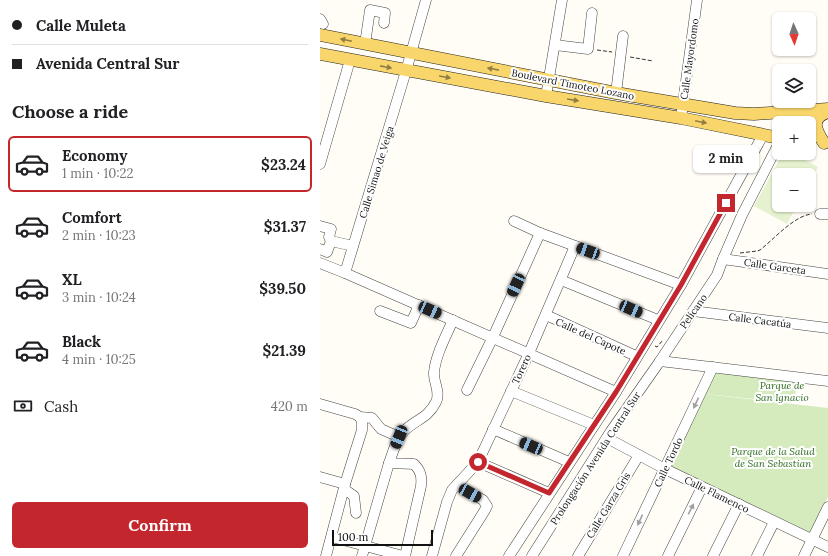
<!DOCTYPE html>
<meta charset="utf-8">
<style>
body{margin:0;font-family:Lora,serif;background:#f6f6f6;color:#202124;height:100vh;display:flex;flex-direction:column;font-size:15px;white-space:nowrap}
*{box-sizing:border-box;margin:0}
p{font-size:13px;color:#757577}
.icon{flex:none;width:22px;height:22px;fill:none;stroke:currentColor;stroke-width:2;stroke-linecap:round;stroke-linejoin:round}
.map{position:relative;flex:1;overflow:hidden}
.drawer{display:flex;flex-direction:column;background:#fff;width:320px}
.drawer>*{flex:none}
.banner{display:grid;align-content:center;height:88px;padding:0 12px;background:#fff}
.needle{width:26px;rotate:177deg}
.controls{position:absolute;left:452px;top:12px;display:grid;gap:8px}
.controls a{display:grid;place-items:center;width:44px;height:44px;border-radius:6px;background:#fff;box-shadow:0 1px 3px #0004;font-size:20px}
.scale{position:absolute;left:12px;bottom:10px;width:101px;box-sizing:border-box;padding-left:4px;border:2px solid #111;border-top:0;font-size:11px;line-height:14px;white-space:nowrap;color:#111;-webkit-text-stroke:3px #fff;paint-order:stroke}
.end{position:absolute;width:18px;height:18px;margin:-9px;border:5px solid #c4262e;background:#fff;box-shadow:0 0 0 2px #fff}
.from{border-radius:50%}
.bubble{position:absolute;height:28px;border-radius:6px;background:#fff;box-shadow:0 1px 3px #0004;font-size:13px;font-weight:800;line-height:28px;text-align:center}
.car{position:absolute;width:12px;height:24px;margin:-12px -6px;border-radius:5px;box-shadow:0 0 3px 1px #0007;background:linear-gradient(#222 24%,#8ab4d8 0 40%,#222 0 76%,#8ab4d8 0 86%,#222 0)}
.banner b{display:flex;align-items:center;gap:14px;height:38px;font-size:15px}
.banner b+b{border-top:1px solid #e0e0e0}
.banner i{width:10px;height:10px;background:#202124}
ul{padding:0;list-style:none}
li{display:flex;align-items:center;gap:12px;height:56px;margin:0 8px 6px;padding:0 4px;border:2px solid transparent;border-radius:6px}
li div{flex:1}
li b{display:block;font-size:15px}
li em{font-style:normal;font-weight:800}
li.active{border-color:#c4262e}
li>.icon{width:36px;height:36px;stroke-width:1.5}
h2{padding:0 12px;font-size:18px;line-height:48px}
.pay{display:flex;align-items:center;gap:10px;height:44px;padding:0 12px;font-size:15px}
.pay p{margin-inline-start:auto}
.action{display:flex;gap:8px;margin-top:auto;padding:8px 12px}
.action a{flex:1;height:46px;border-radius:6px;background:#c4262e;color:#fff;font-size:16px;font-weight:800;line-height:46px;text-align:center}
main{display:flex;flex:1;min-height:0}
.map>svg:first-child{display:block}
</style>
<main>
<section class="drawer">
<div class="banner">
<b><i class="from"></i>Calle Muleta</b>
<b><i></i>Avenida Central Sur</b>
</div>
<h2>Choose a ride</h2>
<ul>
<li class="active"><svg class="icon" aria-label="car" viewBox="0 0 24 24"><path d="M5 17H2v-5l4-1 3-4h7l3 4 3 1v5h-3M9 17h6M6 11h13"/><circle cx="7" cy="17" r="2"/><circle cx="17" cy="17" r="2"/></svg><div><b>Economy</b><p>1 min · 10:22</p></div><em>$23.24</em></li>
<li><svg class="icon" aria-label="car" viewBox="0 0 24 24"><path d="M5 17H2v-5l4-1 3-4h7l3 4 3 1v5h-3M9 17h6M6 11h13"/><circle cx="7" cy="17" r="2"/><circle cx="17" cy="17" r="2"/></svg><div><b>Comfort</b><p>2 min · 10:23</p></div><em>$31.37</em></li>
<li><svg class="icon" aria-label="car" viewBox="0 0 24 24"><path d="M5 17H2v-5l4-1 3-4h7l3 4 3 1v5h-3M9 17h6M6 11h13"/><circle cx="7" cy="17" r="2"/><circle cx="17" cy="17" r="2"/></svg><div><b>XL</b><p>3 min · 10:24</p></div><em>$39.50</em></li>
<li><svg class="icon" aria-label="car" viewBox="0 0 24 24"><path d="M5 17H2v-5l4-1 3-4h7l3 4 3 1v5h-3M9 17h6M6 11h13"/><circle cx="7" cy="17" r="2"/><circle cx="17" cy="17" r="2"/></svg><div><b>Black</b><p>4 min · 10:25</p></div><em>$21.39</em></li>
</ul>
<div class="pay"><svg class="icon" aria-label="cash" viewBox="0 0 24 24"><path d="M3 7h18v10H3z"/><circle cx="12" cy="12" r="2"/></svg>Cash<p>420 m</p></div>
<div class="action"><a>Confirm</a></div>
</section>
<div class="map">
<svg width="508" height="556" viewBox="0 0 508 556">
<rect width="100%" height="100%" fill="#fffdf5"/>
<g fill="#d5ebbd">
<path d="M393,373L477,381L474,403L385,394Z"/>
<path d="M385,394L508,408V497L490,536L351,466Z"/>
</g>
<path fill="#e6f2cf" d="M463,153H472L498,167L489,183V175H459V205H477L467,224L434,206Z"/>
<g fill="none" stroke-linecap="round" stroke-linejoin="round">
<g stroke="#444" stroke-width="11">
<g id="minor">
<path d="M0,19L3,24"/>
<path d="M45,44L50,10L65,13L64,23"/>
<path d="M235,45L268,49L272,13"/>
<path d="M296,93L303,36"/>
<path d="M226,96L242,0"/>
<path d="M361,118L377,0"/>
<path d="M0,164L30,60"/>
<path d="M500,214H508"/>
<path d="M194,221L220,233L361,285"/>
<path d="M0,226L11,229L9,237L11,241L7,252L0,249"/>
<path d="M11,241L33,246"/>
<path d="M403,259L508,274"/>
<path d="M0,263L25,273L296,392"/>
<path d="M25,273L86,71L106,0"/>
<path d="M241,280L338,320"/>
<path d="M60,311L91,323L99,305"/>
<path d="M373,311L508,328"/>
<path d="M226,315L316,356"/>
<path d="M340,361L508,381"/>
<path d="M147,390L173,337L220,233"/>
<path d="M191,391L274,425"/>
<path d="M0,404L35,414L40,417L52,418L61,429L79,437"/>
<path d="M173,429L249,462"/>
<path d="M287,438L345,469L508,547"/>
<path d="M158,462L229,493"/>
<path d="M0,477L25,484"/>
<path d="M24,489L34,496L36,513"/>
<path d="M12,537L83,556"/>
<path d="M6,556L25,484L42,430V422L40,417"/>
<path d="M42,556L69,463"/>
<path d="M85,556L101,486C102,477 101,471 94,464L69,463C73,453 76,438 85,430C97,419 108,418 116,402C121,392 113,382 114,372C116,354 126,336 133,320"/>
<path d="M112,556L127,502L132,490L158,462L209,353L255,246"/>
<path d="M136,556L165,510L167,506L163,500L137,485"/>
<path d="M189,556L296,392L361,285L443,135"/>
<path d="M212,556L291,431L340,361L397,275L403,259L422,215L459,143"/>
<path d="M258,556L319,455"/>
<path d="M303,556L393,367"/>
<path d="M348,556L382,487"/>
<path d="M393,556L419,504"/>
<path d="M437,556L454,522"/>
<path d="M484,556L508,507"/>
</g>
</g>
<g stroke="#222" stroke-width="13">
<g id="major">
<path d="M0,35L296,93L415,113L434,114L508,109"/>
<path d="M0,54L226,96L361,118L459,138"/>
<path d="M504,143C496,131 489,118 508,112"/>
</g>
</g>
<g stroke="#333" stroke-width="1" stroke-dasharray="4 2" stroke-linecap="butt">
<path d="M277,50L292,52"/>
<path d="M310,57L333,61"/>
<path d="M420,253L437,251L440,250C454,239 475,215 492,214"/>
<path d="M335,346L337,347L343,340"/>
</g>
<use href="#minor" stroke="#fff" stroke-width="10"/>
<use href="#major" stroke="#f9d66b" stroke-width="12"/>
</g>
<defs><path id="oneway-solid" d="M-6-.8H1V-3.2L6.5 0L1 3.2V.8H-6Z"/></defs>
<g fill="#917d42">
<use href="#oneway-solid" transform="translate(26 40) rotate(-168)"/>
<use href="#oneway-solid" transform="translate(66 67) rotate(11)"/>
<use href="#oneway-solid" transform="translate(173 69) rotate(-169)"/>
<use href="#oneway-solid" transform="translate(125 77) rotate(10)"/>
<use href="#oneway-solid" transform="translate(253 100) rotate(9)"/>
<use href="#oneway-solid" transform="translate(381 122) rotate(12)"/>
</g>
<g fill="#a0a0a0">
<use href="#oneway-solid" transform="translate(376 403) rotate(115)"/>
<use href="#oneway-solid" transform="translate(371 509) rotate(-63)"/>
<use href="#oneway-solid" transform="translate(320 520) rotate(115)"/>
</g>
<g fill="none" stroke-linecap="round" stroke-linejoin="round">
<path stroke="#c4262e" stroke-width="5" d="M158,462L229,493L296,392L361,285L406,203"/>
</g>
<g text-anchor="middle" stroke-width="4" stroke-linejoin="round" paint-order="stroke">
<g font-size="10" fill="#111" stroke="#fff">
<text transform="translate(369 59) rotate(-82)" y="4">Calle Mayordomo</text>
<text transform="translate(253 84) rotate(11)" y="4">Boulevard Timoteo Lozano</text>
<text transform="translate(56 172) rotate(-73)" y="4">Calle Simao de Veiga</text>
<text transform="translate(455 266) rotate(8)" y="4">Calle Garceta</text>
<text transform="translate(373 311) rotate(-55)" y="4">Pelícano</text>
<text transform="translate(440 320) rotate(7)" y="4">Calle Cacatúa</text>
<text transform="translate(271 336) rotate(24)" y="4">Calle del Capote</text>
<text transform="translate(201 369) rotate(-65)" y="4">Torero</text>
<text transform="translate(275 458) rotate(-57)" y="4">Prolongación Avenida Central Sur</text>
<text transform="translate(348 462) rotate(-65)" y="4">Calle Tordo</text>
<text transform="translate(397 494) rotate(26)" y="4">Calle Flamenco</text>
<text transform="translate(288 505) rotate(-59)" y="4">Calle Garza Gris</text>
</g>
<g font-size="10" font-style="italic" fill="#2f6b1f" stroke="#fff">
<text x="462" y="389">Parque de<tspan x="462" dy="12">San Ignacio</tspan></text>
<text x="453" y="455">Parque de la Salud<tspan x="453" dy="12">de San Sebastian</tspan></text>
</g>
</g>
</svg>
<div class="controls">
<a><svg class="needle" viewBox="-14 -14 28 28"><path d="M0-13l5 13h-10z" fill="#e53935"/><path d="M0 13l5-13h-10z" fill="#757577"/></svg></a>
<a><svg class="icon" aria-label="layers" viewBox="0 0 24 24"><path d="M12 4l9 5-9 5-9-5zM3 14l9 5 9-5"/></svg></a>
<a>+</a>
<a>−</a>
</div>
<div class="scale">100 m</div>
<i class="end from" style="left:158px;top:462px"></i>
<i class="end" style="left:406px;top:203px"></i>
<div class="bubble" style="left:373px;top:145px;width:66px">2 min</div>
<i class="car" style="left:268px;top:251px;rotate:290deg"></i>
<i class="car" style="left:196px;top:285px;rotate:205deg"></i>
<i class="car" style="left:311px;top:309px;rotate:113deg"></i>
<i class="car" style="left:110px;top:310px;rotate:114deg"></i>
<i class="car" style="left:79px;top:437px;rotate:202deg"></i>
<i class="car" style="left:211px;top:446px;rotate:293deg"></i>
<i class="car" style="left:150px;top:493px;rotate:119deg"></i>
</div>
</main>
